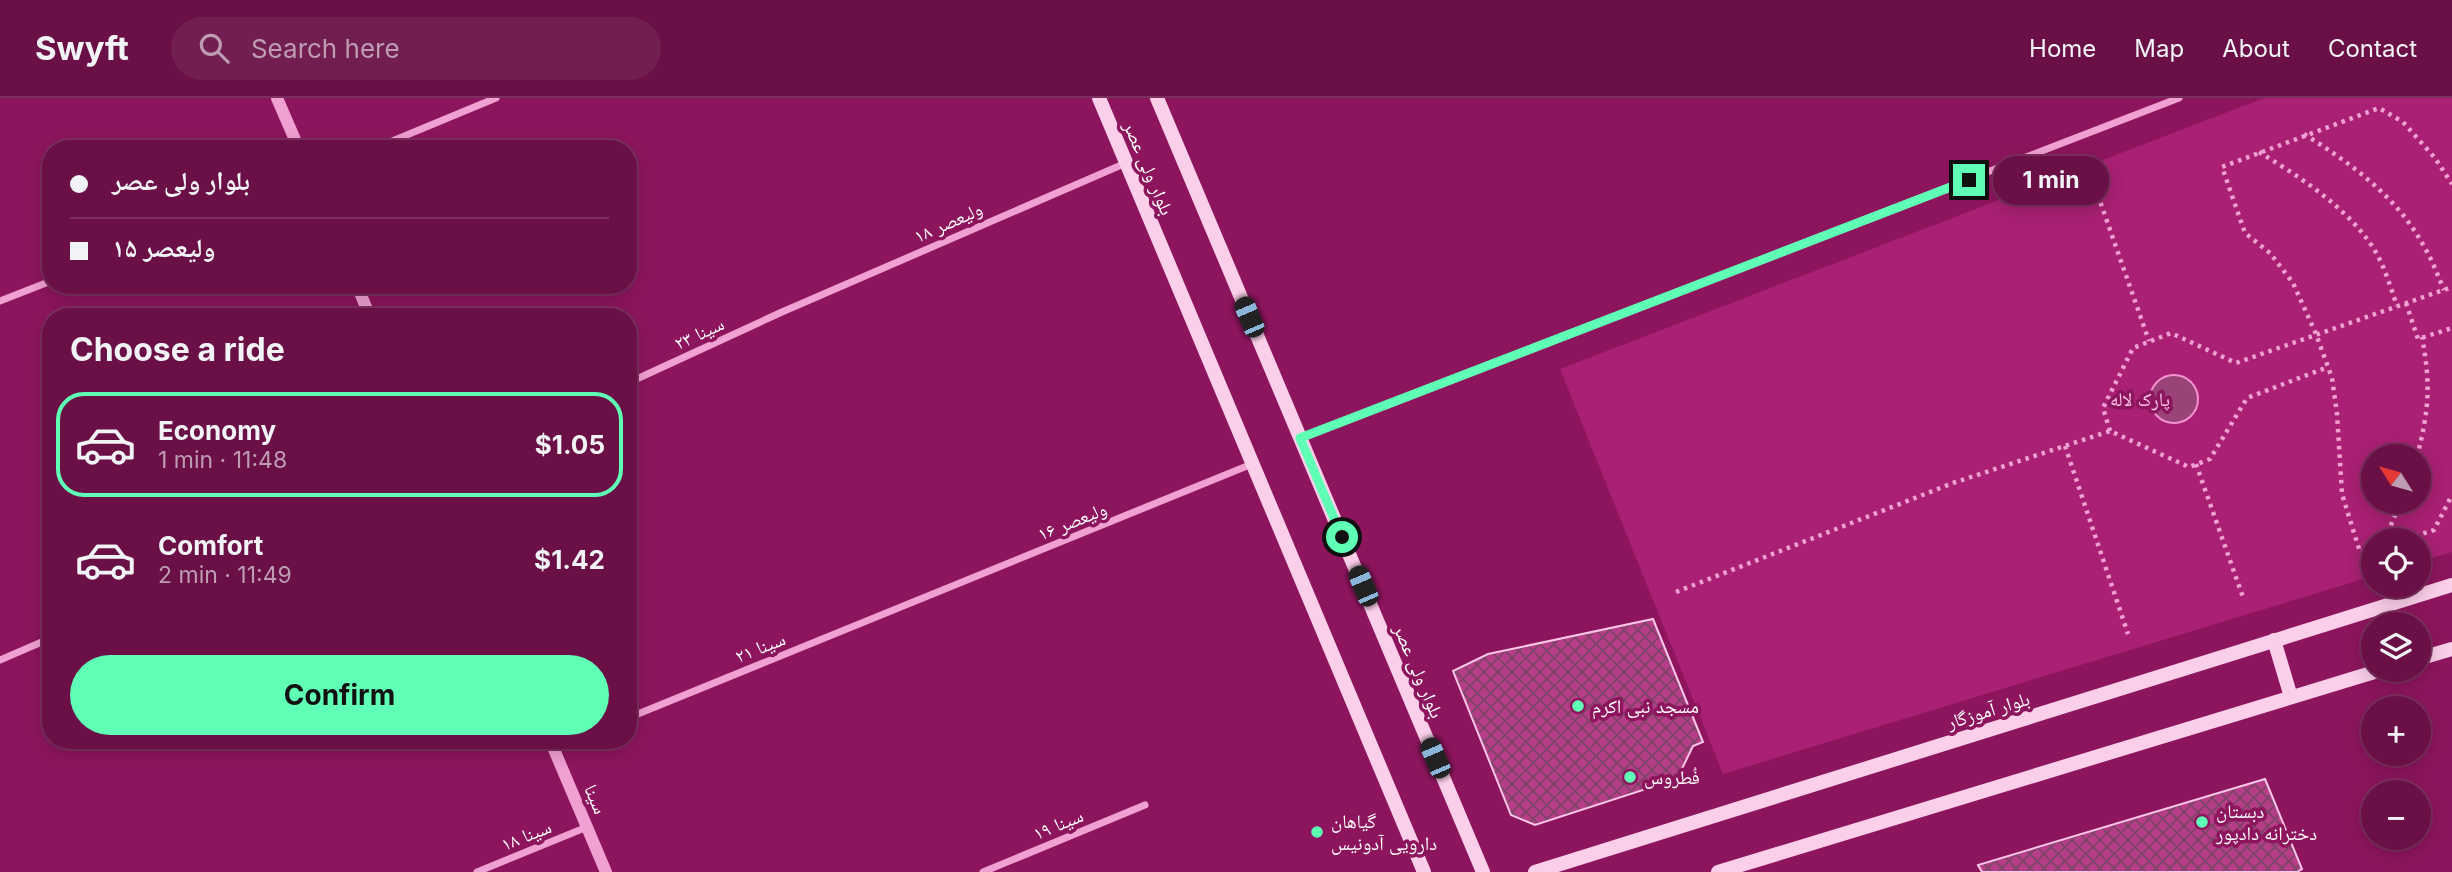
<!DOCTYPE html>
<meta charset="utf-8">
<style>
body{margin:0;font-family:Inter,"Noto Naskh Arabic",sans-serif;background:#721e51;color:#f1f3f6;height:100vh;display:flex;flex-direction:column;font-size:26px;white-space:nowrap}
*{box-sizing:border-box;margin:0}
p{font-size:23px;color:#be9db3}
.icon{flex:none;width:38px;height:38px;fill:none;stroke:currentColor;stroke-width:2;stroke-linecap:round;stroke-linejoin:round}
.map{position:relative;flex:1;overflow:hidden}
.details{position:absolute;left:42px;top:210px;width:595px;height:441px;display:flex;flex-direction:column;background:#6a1046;border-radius:28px;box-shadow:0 4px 18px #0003,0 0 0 2px #7d305f}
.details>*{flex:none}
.top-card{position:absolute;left:42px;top:42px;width:595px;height:154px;border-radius:28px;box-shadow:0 4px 18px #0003,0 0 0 2px #7d305f;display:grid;align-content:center;height:154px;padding:0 28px;background:#6a1046}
.needle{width:46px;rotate:307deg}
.tools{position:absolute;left:2361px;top:346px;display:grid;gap:14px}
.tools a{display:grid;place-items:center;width:70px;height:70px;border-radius:50%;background:#6a1046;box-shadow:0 4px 18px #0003,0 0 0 2px #7d305f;font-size:35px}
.end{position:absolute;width:32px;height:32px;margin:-16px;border:9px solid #5fffb6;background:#111;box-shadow:0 0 0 4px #111}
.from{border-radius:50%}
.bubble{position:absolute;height:49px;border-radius:24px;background:#6a1046;box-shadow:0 4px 18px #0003,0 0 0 2px #7d305f;font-size:23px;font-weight:700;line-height:49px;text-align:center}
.car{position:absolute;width:21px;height:42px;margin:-21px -10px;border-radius:9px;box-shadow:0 0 5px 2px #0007;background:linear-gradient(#222 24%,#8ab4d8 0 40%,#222 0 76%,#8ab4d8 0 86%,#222 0)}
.top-card b{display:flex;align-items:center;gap:24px;height:66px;font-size:26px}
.top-card b+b{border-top:2px solid #7d305f}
.top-card i{width:18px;height:18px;background:#f1f3f6}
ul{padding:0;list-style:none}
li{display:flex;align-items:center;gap:21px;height:105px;margin:0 14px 10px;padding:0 14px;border:4px solid transparent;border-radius:28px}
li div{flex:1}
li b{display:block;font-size:26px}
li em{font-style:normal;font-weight:700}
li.active{border-color:#5fffb6}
li>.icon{width:63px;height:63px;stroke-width:1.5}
h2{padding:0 28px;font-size:32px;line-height:84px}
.action{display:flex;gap:14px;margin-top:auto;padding:14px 28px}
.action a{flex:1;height:80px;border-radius:42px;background:#5fffb6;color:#111;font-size:28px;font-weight:700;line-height:80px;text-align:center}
header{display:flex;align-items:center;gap:42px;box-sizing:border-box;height:98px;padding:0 35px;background:#6a1046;border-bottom:2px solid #7d305f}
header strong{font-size:33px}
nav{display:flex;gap:38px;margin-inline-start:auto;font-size:24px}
.search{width:490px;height:63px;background:#721e51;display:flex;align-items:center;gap:18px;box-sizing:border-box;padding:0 24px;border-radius:38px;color:#be9db3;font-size:26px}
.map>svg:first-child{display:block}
</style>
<header>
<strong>Swyft</strong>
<div class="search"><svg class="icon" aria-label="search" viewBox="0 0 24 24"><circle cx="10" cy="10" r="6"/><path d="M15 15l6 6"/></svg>Search here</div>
<nav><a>Home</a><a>Map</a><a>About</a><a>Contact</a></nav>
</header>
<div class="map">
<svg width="2452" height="774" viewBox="0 0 2452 774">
<defs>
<pattern id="building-cross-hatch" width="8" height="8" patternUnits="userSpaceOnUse" patternTransform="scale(1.75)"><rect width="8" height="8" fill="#b63d87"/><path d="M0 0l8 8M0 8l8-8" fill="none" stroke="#7c4567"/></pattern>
</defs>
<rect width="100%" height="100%" fill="#8d155d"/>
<path fill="#a92074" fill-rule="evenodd" d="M2264,0H2452V454L2419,464L2418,443H2373V478L1723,676L1560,271ZM2373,359H2418V404H2373Z"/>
<circle fill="#9a4377" stroke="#f392cf" stroke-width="2" cx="2174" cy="301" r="24"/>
<g fill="url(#building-cross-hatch)" stroke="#fbc6e7" stroke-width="2">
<path d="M1653,521L1703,644L1693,648L1677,681L1535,727L1511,717L1453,573L1488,556Z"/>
<path d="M2265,681L2302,771L2297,774H1982L1978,767Z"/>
</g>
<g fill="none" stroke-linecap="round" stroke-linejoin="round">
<g stroke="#f0a0d1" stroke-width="4.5" stroke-dasharray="3.5 5" stroke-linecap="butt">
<path d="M2304,36C2353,67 2398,99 2426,152C2433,164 2438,178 2444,192"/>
<path d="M2259,54C2300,79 2345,108 2372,148C2384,166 2390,188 2397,208"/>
<path d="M2095,89L2149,243"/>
<path d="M2406,205L2418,241L2452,230"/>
<path d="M2110,333L2103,310L2133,250L2171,235L2236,265L2452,189"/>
<path d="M2065,348L2128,536"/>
<path d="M2417,359C2429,311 2431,288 2422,239"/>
<path d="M2196,366L2244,502"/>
<path d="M2384,443L2401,404"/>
<path d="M2399,443L2434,432L2452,397"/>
<path d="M2373,450L2360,454L2342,396L2337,316L2332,280L2316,236L2293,185L2270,155L2245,135L2222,69L2379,10L2403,24L2435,60L2452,86"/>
<path d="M1676,494L1953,385L2110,333L2189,369L2210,361L2247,300L2328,269"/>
</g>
<g stroke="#f0a0d1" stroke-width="7">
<path d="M373,51L496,0"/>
<path d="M0,203L51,183"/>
<path d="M628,285L782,214L1126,65"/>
<path d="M1300,340L2179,0"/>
<path d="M0,562L51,540"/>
<path d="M628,620L1252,366"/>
<path d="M554,650L573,642"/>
<path d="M477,774L587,729"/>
<path d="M983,774L1145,707"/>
</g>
<g stroke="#f0a0d1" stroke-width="12">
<path d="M277,0L299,51"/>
<path d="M357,187L370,219"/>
<path d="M550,642L606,774"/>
</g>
<g stroke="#fbcee9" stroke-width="14">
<path d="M1099,0L1424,774"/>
<path d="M1157,0L1483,774"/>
<path d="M2274,542L2291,599"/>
<path d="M2418,561L2452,551"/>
<path d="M1535,774L2452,487"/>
<path d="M1718,774L2381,572"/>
</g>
</g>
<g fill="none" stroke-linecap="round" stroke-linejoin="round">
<path stroke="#5fffb6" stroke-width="9" d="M1342,439L1300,340L1969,82"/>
</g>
<g fill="#5fffb6" stroke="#8d155d" stroke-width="2.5">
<circle cx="1578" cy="608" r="7"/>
<circle cx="1630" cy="679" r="7"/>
<circle cx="2202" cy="724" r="7"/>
<circle cx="1317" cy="734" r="7"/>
</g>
<g text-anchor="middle" stroke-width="7" stroke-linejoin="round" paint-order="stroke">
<g font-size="19" fill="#fff" stroke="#8d155d">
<text transform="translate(1149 70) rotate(67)" y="7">بلوار ولی عصر</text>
<text transform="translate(948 124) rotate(-24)" y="7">ولیعصر ۱۸</text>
<text transform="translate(699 235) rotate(-25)" y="7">سینا ۲۳</text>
<text transform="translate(1072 423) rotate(-22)" y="7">ولیعصر ۱۶</text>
<text transform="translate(760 549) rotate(-22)" y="7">سینا ۲۱</text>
<text transform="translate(1419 573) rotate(67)" y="7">بلوار ولی عصر</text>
<text transform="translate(1988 612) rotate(-17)" y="7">بلوار آموزگار</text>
<text transform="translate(596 701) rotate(67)" y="7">سینا</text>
<text transform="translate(1058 726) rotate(-23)" y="7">سینا ۱۹</text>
<text transform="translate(526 737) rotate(-22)" y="7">سینا ۱۸</text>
</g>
<g font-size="19" fill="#fbc6e7" stroke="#8d155d">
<text x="2140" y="308">پارک لاله</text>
</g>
<g font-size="19" fill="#fff" stroke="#8d155d" text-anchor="start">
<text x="1592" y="615">مسجد نبی اکرم</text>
<text x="1644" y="686">فُطروس</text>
<text x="2216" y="720">دبستان<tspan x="2216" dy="22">دخترانه دادپور</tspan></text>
<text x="1331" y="730">گیاهان<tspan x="1331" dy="22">دارویی آدونیس</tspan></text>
</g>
</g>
</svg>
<div class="tools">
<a><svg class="needle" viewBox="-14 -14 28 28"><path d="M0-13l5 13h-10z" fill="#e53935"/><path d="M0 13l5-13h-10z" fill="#be9db3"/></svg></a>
<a><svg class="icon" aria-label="locate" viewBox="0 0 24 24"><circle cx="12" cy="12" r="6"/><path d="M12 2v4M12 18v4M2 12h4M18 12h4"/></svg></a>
<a><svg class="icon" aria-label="layers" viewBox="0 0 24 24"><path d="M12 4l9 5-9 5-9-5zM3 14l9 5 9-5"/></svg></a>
<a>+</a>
<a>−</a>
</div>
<i class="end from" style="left:1342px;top:439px"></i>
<i class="end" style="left:1969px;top:82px"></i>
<div class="bubble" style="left:1993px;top:58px;width:116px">1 min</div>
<i class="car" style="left:1249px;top:219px;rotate:337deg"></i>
<i class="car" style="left:1363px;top:488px;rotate:337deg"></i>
<i class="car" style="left:1435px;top:660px;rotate:337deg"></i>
<div class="top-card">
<b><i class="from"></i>بلوار ولی عصر</b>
<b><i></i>ولیعصر ۱۵</b>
</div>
<section class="details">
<h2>Choose a ride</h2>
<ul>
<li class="active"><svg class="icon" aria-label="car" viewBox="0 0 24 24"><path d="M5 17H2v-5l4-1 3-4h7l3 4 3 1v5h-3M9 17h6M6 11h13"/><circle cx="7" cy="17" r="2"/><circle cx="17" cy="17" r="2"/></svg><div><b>Economy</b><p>1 min · 11:48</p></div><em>$1.05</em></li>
<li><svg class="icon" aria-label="car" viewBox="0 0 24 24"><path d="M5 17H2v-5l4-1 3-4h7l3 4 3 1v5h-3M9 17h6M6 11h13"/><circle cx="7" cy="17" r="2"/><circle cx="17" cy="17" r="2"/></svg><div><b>Comfort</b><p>2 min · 11:49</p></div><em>$1.42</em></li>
</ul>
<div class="action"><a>Confirm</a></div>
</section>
</div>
